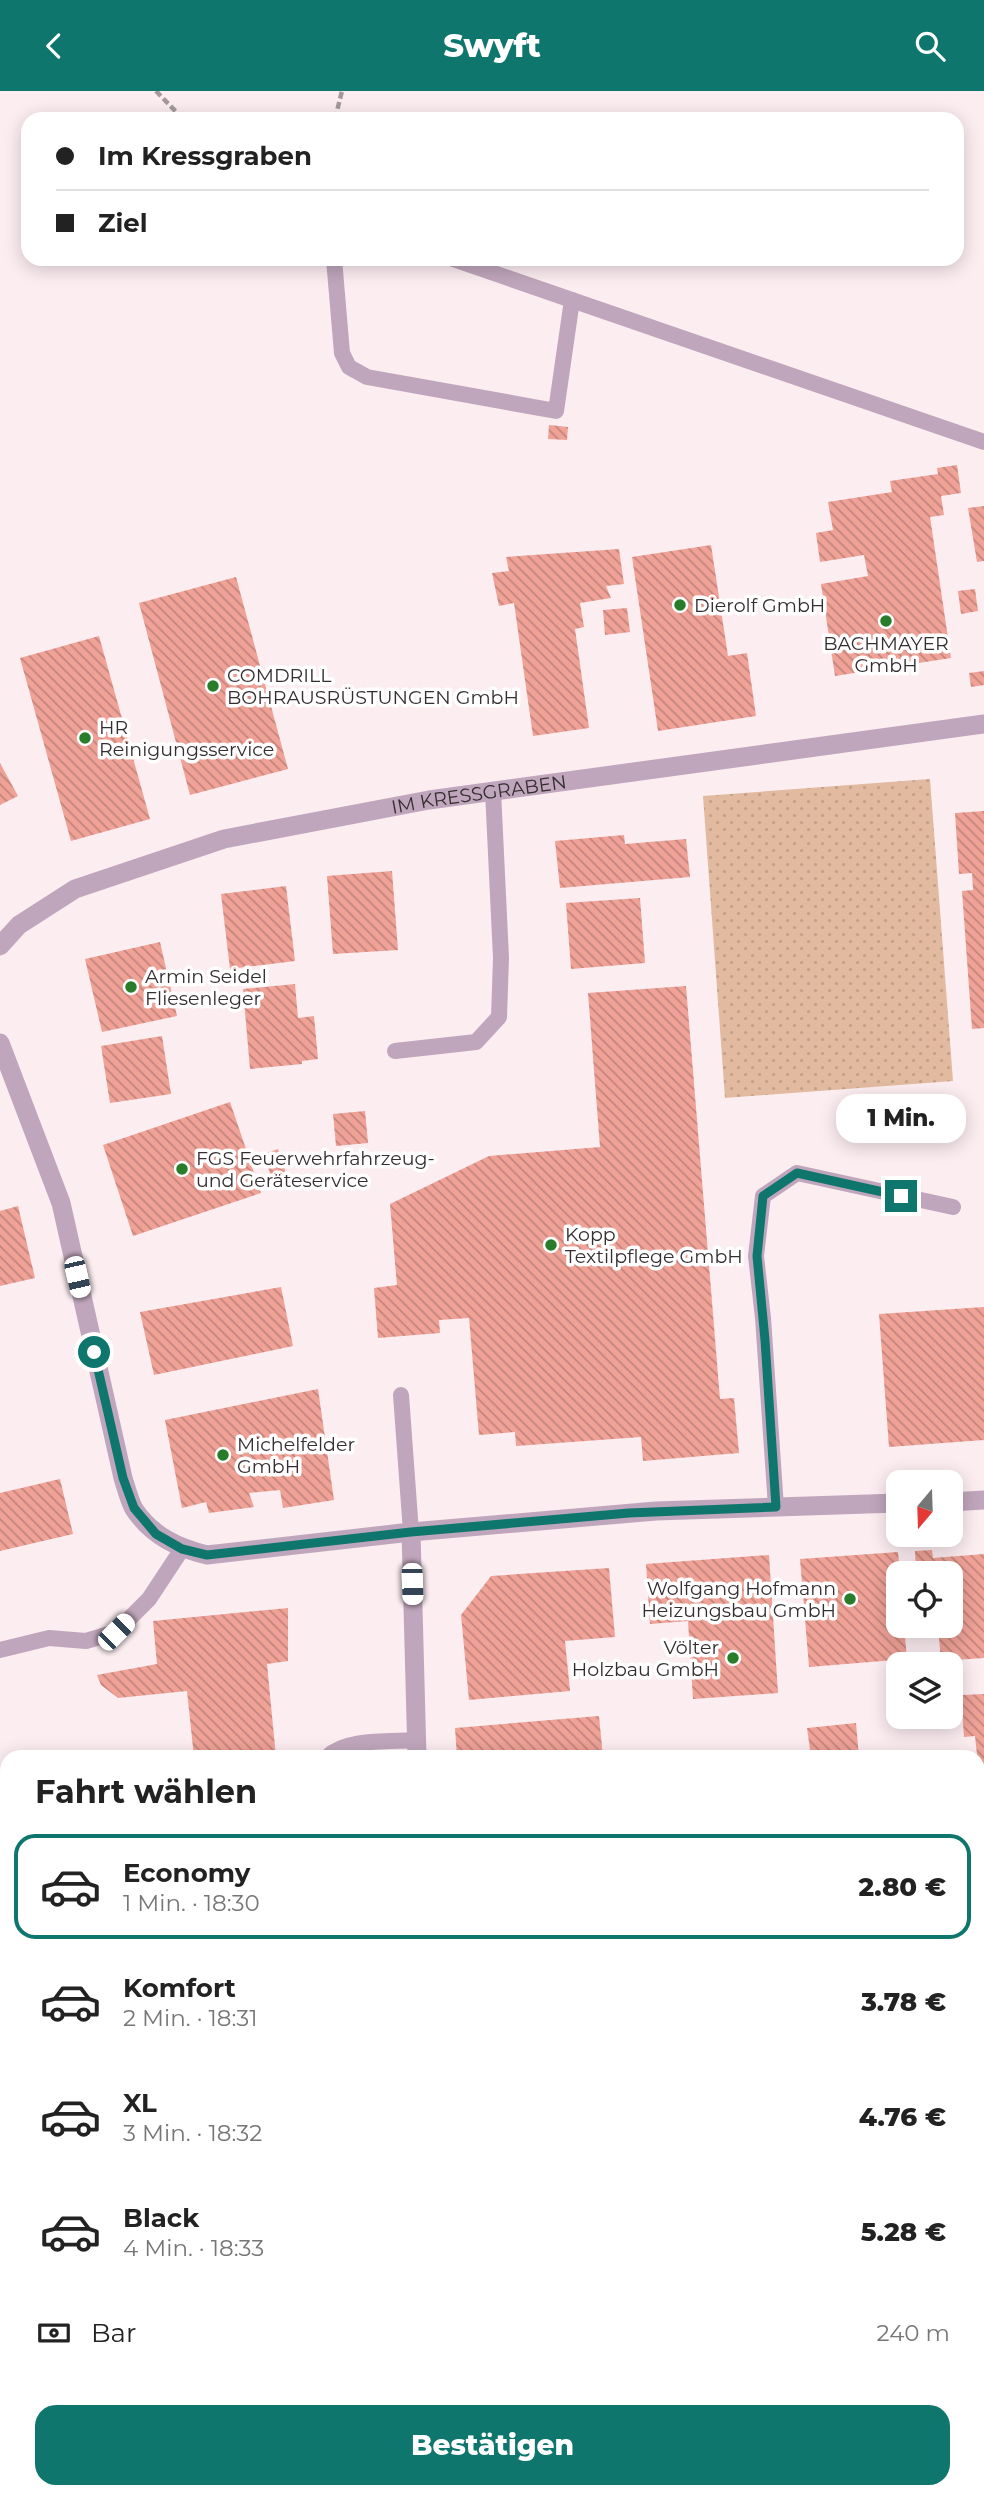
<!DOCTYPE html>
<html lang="de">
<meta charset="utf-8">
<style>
body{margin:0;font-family:Montserrat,sans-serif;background:#f6f6f6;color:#222;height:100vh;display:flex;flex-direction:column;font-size:26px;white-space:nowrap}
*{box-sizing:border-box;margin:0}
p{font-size:23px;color:#767676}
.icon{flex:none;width:38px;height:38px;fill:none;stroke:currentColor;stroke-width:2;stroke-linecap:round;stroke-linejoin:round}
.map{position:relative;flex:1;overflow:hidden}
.panel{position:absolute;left:0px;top:1659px;width:985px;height:749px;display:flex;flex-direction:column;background:#fff;border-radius:21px 21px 0 0;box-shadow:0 4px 18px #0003}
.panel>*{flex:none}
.guide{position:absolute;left:21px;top:21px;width:943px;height:154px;border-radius:21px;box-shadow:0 4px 18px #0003;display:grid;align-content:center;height:154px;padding:0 35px;background:#fff}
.needle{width:46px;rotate:199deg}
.controls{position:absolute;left:886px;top:1379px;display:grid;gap:14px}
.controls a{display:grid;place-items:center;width:77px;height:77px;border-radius:14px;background:#fff;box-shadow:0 4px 18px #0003;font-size:35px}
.end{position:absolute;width:32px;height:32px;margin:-16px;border:9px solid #0f766e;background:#fff;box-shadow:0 0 0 4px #fff}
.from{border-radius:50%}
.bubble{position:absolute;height:49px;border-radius:21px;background:#fff;box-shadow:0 4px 18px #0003;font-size:23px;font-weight:800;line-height:49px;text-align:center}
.car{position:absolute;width:21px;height:42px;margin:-21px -10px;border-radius:9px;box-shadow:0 0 5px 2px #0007;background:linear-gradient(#fff 24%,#345 0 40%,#fff 0 76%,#345 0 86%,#fff 0)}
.guide b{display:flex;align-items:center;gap:24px;height:66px;font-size:26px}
.guide b+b{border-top:2px solid #e0e0e0}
.guide i{width:18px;height:18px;background:#222}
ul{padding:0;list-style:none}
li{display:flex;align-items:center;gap:21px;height:105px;margin:0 14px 10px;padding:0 21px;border:4px solid transparent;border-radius:21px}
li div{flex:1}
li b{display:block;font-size:26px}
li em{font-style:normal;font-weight:800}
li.active{border-color:#0f766e}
li>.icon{width:63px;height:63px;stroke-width:1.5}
h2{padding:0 35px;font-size:32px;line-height:84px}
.pay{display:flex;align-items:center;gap:18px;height:77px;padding:0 35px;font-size:26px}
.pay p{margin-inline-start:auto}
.cta{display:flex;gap:14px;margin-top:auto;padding:14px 35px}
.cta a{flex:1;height:80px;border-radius:21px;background:#0f766e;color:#fff;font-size:28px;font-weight:800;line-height:80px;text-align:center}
header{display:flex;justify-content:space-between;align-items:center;height:91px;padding:0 35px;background:#0f766e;color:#fff;font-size:32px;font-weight:800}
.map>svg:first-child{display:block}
</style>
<header><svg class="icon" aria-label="back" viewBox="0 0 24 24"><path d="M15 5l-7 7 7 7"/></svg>Swyft<svg class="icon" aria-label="search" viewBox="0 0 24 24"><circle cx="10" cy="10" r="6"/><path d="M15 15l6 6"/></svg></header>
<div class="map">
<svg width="984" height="2408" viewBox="0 0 984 2408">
<defs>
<pattern id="grass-dots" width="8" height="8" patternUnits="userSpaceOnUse" patternTransform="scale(1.75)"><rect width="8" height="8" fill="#e1ba9f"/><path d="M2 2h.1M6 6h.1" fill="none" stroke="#c2a089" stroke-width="1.8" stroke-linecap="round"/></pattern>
<pattern id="forest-crowns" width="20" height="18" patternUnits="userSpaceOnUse" patternTransform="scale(1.75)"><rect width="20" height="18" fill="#e1ba9f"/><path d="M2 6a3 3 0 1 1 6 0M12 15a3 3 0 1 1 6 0" fill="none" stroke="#c2a089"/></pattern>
<pattern id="cemetery-stones" width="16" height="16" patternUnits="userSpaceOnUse" patternTransform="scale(1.75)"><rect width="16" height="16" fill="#e1ba9f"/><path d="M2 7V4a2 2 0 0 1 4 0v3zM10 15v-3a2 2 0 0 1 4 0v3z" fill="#c2a089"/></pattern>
<pattern id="building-back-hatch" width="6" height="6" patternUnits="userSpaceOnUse" patternTransform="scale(1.75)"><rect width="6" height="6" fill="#f0a297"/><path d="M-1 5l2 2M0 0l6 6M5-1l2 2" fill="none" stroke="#c3847c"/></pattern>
</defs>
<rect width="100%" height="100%" fill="#fcedf1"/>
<g fill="url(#grass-dots)">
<path d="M930,688L953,990L725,1007L703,705Z"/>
<path d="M0,2204L7,2228V2401H58L60,2408H0Z"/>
</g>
<path fill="url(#forest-crowns)" d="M0,2018L7,2049V2228L0,2204Z"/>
<g fill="url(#cemetery-stones)">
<path d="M7,1768V2049L0,2018V1769Z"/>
<path d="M209,2401H465V2408H214Z"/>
</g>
<g fill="url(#building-back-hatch)">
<path d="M549,334L568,336L567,349L548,348Z"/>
<path d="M957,374L961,402L941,405L944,424L930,426L951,567L835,585L821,493L868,485L864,464L820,471L816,442L833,439L828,411L892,401L890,390L938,383L937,377Z"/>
<path d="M984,415V470L977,471L968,417Z"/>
<path d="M711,454L728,565L747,562L756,625L658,640L632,466Z"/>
<path d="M619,458L624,493L606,495L611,507L580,512L584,536L575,538L589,637L533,645L514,512L499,515L492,482L509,480L506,466Z"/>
<path d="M236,486L288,678L190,704L139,512Z"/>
<path d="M975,498L978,520L961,523L958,500Z"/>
<path d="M627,517L630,541L605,544L603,519Z"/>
<path d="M99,545L150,728L71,750L20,567Z"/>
<path d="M984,580V594L971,596L969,582Z"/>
<path d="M0,672L18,705L0,714Z"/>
<path d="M984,720V937L972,938L962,800L973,799L972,782L959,783L955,722Z"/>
<path d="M624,744L625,753L686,748L690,786L560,797L555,750Z"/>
<path d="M392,780L398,859L333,863L327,785Z"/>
<path d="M286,795L295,870L230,878L221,803Z"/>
<path d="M640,807L645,872L571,878L566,812Z"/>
<path d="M160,851L177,925L102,941L85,868Z"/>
<path d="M295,893L298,927L314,925L318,968L302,970V973L250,978L243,898Z"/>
<path d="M686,895L720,1308L734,1307L739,1362L643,1370L641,1346L516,1355L515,1341L479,1344L469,1227L439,1229L440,1242L378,1247L374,1197L397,1194L390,1113L489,1065L600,1056L588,902Z"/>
<path d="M162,945L171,1003L110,1012L101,955Z"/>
<path d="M230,1011L261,1102L133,1145L103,1054Z"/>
<path d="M365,1020L368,1052L336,1055L333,1023Z"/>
<path d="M278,1058L290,1094L275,1099L264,1063Z"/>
<path d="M18,1115L35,1187L0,1195V1120Z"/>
<path d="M281,1196L293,1255L154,1284L140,1221Z"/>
<path d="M984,1216V1349L889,1356L879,1223Z"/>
<path d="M318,1298L334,1409L283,1417L280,1399L249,1402L254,1416L209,1422L206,1411L182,1417L165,1329Z"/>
<path d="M60,1388L73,1443L0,1460V1402Z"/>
<path d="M932,1459L933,1467L984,1463V1567L941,1570L938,1535H950V1482H916L915,1460Z"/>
<path d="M898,1461L900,1482H898V1535H904L907,1568L809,1576L800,1468Z"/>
<path d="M769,1464L778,1602L693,1608L688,1530L650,1533L646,1473Z"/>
<path d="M609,1477L615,1546L565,1550L570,1600L469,1609L461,1524L491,1485Z"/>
<path d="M288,1517V1570L267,1573L276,1666H194L187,1600L118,1607L101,1594L97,1584L157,1573L153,1530Z"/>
<path d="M984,1603V1673H978L975,1645L964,1646L961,1604Z"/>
<path d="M599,1625L603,1666H457L455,1637Z"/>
<path d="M856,1632L859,1666H811L807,1637Z"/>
<rect x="978" y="2017" width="6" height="59"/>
<path d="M984,2186V2233H978V2206H982L980,2187Z"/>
<path d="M978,2392H984V2408H970L969,2401H978Z"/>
<path d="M778,2401H829V2408H779Z"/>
</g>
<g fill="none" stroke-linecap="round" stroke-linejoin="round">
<g stroke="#a4999c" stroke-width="4.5" stroke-dasharray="7 3.5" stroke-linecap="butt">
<path d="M156,0L183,28"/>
<path d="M335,28L342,0"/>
<path d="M2,1809L7,1867"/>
<path d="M0,1833H7"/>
<path d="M0,1878L7,1877"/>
<path d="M328,2401L329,2408"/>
</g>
<g stroke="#c0a6bc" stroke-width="16">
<path d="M334,168L342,262L349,276L367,286L556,320L572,209"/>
<path d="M453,168L984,351"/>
<path d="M395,960L476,951L499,926L501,867L493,700"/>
<path d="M401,1304L411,1441"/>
<path d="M776,1416L763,1227L756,1165L763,1105L797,1082L953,1116"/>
<path d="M0,1559L49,1547L86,1550L116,1541L149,1508L182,1458"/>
<path d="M327,1666C347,1647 390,1651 416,1649"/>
<path d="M0,1702H7"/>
</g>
<g stroke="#c0a6bc" stroke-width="19">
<path id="s1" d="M0,855L19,834L75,798L224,748L429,709L984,633"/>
<path d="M0,952L61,1112L123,1387C126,1396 129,1409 134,1418C152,1445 178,1457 207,1464L411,1441L656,1420L898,1412"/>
<path d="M950,1411L984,1409"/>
<path d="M411,1441L417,1666"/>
<path d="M978,2123L984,2122"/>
<path d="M489,2401L490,2408"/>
</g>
</g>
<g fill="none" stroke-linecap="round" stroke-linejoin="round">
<path stroke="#0f766e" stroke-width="9" d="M94,1261L123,1387L134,1417L156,1443L182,1458L207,1464L411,1441L629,1422L776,1416L765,1249L757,1165L763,1105L797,1082L901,1105"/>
</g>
<g fill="#297d2a" stroke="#fff" stroke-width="2.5">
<circle cx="680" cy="514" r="7"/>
<circle cx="886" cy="530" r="7"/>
<circle cx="213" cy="595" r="7"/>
<circle cx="85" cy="647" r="7"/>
<circle cx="131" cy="896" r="7"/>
<circle cx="182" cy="1078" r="7"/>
<circle cx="551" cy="1154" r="7"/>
<circle cx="223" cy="1364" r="7"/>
<circle cx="850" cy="1508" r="7"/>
<circle cx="733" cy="1567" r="7"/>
</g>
<g text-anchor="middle" stroke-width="7" stroke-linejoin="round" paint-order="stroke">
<g font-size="19" fill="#342e30" stroke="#fff" text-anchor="start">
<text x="694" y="521">Dierolf GmbH</text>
<text x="886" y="559" text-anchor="middle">BACHMAYER<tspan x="886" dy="22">GmbH</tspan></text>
<text x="227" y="591">COMDRILL<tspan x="227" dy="22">BOHRAUSRÜSTUNGEN GmbH</tspan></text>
<text x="99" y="643">HR<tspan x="99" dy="22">Reinigungsservice</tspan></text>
<text x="145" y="892">Armin Seidel<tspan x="145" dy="22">Fliesenleger</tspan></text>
<text x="196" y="1074">FGS Feuerwehrfahrzeug-<tspan x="196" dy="22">und Geräteservice</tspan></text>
<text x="565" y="1150">Kopp<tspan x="565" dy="22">Textilpflege GmbH</tspan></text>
<text x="237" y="1360">Michelfelder<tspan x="237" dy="22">GmbH</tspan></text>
<text x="836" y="1504" text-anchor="end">Wolfgang Hofmann<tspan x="836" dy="22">Heizungsbau GmbH</tspan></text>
<text x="719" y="1563" text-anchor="end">Völter<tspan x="719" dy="22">Holzbau GmbH</tspan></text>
</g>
<g font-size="19" fill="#342e30" stroke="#fff">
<text dy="7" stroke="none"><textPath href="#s1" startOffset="511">IM KRESSGRABEN</textPath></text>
</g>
</g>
</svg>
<div class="controls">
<a><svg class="needle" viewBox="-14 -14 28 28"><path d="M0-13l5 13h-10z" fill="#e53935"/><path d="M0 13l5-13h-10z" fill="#767676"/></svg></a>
<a><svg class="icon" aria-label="locate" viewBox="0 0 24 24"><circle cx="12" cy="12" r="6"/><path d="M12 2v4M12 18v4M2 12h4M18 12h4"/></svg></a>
<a><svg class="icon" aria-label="layers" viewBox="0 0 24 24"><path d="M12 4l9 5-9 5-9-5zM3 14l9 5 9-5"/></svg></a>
</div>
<i class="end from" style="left:94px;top:1261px"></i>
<i class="end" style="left:901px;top:1105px"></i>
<div class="bubble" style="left:836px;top:1003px;width:130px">1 Min.</div>
<i class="car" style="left:77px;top:1186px;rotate:167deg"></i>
<i class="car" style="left:412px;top:1493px;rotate:178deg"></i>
<i class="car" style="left:116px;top:1541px;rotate:45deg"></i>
<div class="guide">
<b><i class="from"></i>Im Kressgraben</b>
<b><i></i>Ziel</b>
</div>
<section class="panel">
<h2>Fahrt wählen</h2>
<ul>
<li class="active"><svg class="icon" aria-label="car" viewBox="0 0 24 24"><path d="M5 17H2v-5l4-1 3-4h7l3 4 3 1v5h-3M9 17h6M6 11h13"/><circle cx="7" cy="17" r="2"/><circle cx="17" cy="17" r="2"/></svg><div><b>Economy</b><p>1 Min. · 18:30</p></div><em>2.80 €</em></li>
<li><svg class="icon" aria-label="car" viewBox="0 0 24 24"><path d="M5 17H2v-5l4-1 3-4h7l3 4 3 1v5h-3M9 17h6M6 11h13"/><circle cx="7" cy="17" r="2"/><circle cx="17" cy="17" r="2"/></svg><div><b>Komfort</b><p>2 Min. · 18:31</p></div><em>3.78 €</em></li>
<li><svg class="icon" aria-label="car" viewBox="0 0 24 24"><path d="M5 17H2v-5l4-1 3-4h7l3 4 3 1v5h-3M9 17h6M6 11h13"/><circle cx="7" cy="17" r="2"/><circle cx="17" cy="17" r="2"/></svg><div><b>XL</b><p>3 Min. · 18:32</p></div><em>4.76 €</em></li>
<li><svg class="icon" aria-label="car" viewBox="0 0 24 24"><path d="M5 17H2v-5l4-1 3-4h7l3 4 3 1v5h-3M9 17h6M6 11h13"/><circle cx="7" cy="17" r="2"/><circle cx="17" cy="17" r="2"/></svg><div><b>Black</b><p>4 Min. · 18:33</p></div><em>5.28 €</em></li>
</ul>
<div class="pay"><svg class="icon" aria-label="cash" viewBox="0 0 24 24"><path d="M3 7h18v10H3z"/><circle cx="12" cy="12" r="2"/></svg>Bar<p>240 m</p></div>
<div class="cta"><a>Bestätigen</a></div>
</section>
</div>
